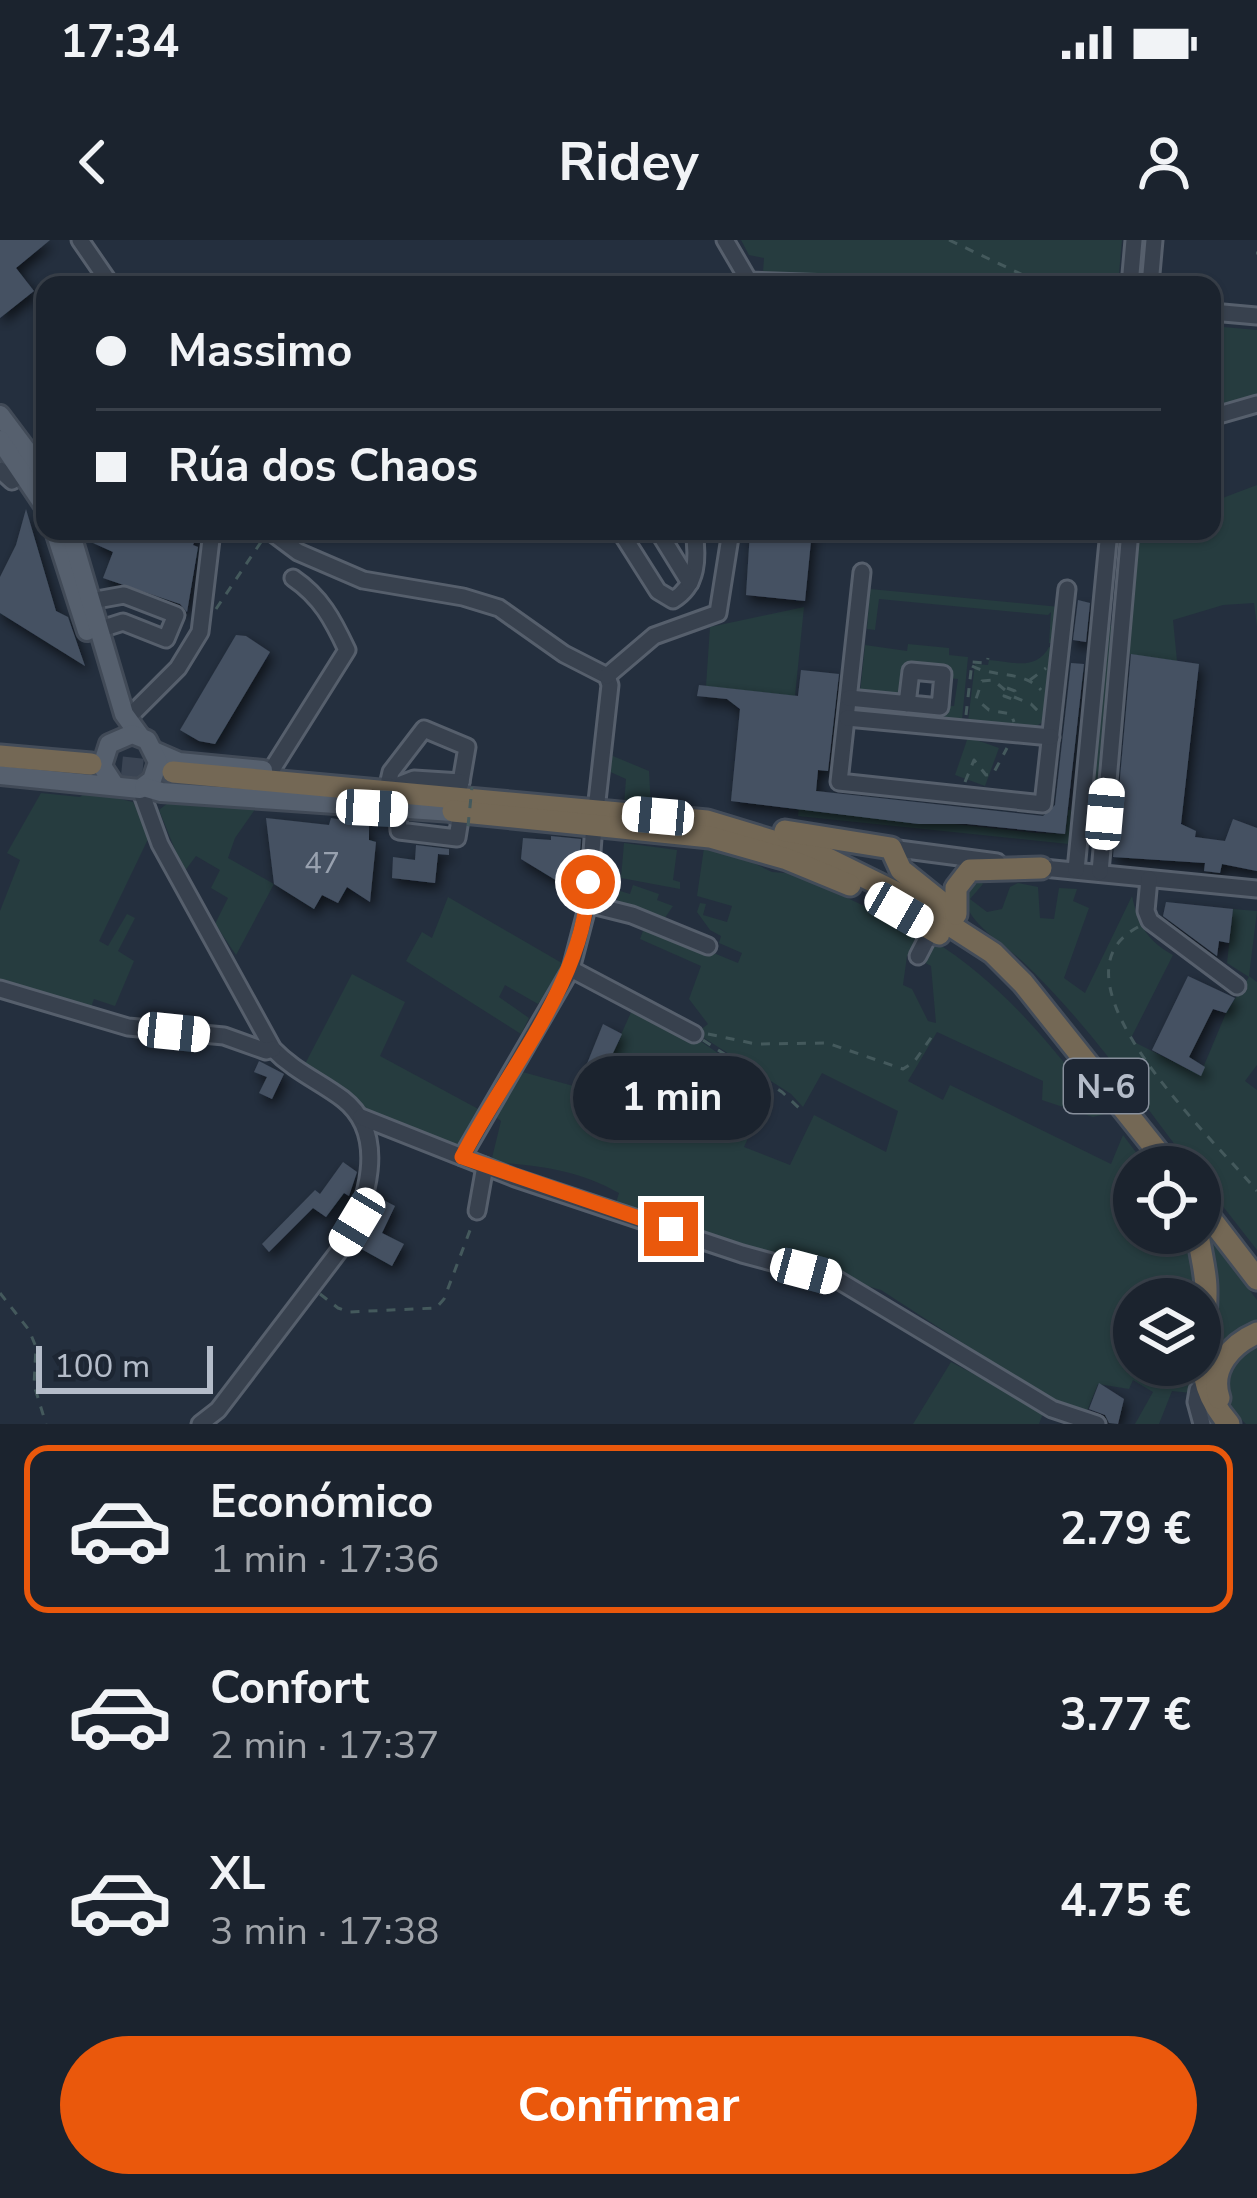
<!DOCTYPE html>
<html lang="es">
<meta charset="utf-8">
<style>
body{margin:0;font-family:"Nunito Sans",sans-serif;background:#242b36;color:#f1f3f6;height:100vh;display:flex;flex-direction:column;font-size:45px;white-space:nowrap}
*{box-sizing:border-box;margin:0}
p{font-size:39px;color:#a0a4aa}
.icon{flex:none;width:66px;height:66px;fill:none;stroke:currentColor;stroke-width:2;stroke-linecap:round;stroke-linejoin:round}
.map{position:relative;height:1184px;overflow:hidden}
.details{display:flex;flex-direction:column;background:#1b232e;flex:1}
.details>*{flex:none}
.guide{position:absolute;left:36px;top:36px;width:1185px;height:264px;border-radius:24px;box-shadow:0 3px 9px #0004,0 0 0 3px #39404a;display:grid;align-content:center;height:264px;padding:0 60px;background:#1b232e}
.fabs{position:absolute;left:1113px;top:906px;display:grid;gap:24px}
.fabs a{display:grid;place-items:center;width:108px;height:108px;border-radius:50%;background:#1b232e;box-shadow:0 3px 9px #0004,0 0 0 3px #39404a;font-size:60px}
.scale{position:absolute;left:36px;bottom:30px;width:177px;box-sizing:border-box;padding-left:12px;border:6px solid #b4bcc9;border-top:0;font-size:33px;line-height:42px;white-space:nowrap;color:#b4bcc9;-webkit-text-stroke:9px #1d2633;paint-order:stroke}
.end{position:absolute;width:54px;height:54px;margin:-27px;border:15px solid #ea580c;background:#fff;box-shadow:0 0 0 6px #fff}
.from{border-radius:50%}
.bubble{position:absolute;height:84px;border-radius:42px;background:#1b232e;box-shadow:0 3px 9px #0004,0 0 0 3px #39404a;font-size:39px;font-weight:700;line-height:84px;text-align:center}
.car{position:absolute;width:36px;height:72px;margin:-36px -18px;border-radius:15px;box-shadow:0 0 9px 3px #0007;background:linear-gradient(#fff 24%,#345 0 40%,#fff 0 76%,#345 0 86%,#fff 0)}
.guide b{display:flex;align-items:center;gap:42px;height:114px;font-size:45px}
.guide b+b{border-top:3px solid #39404a}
.guide i{width:30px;height:30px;background:#f1f3f6}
ul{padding:21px 0 0;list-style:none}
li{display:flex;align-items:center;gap:36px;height:168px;margin:0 24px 18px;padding:0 36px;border:6px solid transparent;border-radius:24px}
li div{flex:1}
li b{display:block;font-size:45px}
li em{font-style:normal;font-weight:700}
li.selected{border-color:#ea580c}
li>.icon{width:108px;height:108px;stroke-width:1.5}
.action{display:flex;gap:24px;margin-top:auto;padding:24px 60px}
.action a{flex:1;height:138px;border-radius:72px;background:#ea580c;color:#fff;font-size:48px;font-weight:700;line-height:138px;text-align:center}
.status{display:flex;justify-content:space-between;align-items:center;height:84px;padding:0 60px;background:#1b232e;direction:ltr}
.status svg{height:33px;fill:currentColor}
header{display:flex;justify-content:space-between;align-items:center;height:156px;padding:0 60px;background:#1b232e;font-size:54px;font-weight:700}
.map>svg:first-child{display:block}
</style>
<div class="status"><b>17:34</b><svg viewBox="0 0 49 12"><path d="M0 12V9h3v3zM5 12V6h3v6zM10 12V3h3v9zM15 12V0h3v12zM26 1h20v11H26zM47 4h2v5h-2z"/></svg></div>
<header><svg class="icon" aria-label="back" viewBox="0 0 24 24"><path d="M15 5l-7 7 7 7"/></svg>Ridey<svg class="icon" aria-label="person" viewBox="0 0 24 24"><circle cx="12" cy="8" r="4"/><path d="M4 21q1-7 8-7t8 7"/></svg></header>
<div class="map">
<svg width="1257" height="1184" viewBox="0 0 1257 1184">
<defs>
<filter id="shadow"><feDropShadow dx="3.5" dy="6" stdDeviation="6" flood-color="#0009"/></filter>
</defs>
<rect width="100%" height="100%" fill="#242f3e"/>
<g fill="#263c3f">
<path d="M741,0H1122L1118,45H762L764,18L749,15Z"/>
<path d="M1212,86L1257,90V159L1212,171Z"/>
<path d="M1257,245V387L1254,363L1223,365L1173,380L1177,421L1128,414L1139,291H1212V262Z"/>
<path d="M870,349L1060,367L1055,403H1049L1051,372L1048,375L879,359L875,390L867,389Z"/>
<path d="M804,367L795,456L706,446L710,387Z"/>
<path d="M1109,386H1113L1093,602H1089Z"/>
<path d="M908,404L949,408V415L968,417L962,480L890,475V467L954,466L958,439L948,438V431L904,426L900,457L860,452L865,405L907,411Z"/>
<path d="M1049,407H1055L1045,481L1036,486L968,481L975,424L988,425L989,420C1014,422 1036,431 1049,407Z"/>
<path d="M968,497L999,508L985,546L955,535Z"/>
<path d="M608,514L649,531L651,568L624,565L626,539L606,530Z"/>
<path d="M87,551L133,562L150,595L99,701L108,706L127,674L135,678L118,711L134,721L115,766L94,759L90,770L0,741V671L20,620L7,613L41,553L80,557Z"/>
<path d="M173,559L256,568L235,598L228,618L274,644L236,715L215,684L228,658L211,648L220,630L196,616L184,632L159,570Z"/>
<path d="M799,567L1036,593L1065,594L1068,570H1071L1069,604L798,576Z"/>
<path d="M624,603L677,610L673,640L680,642V649L621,638Z"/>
<path d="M704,608L735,614L772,632L797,634L921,693L907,716L903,745L912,749L928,781L936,783L931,726L922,721L932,700C1005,745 1053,808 1105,874L1093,877L1042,860L1043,841L937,792L908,841L943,860L950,845L1111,924L1123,895L1147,927H1134V993H1187L1196,1023L1195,1059H1134V1125H1193L1192,1153L1172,1151L1159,1184H1135L1153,1152L1133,1140L1129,1149L1098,1144L1085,1176L1052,1161L881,1050L748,1011L615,966L619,953C578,930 538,925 491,922L501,881L492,874L519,831L595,852L633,768L696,798L770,849L744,907L790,925L814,875L886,912L898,871L822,833L803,867L791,854L701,796L699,791L708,784L689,759L701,726L640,699L645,685L738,723L742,713L719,703L721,696L710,690L697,672L700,663L706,664L703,675L727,682L732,666L697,656Z"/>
<path d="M976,636L983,644L970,659L987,672L1002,669L1010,647L1018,643L1038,647L1040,678L1054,679L1059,648L1077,649L1073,661L1089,668L1064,738L1085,753L1132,656C1138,684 1147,701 1173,715L1130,800L1200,835L1226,773L1249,737L1227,723L1233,669L1257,671L1249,736L1257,742V825L1245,841L1257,850V1010L1200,937V927H1192C1138,857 1086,781 1021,720C1000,701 965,682 963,652Z"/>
<path d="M633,645L659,654L657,660L673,666L662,682L615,667L620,651L630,654Z"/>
<path d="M448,657L567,726L538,764L505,745L499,757L529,778L521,794L406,721L422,692L432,698Z"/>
<path d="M352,734L405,762L380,816L482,871L454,915L374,874L305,824Z"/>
<path d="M1203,989L1257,1060V1086L1211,1132Z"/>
<path d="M1257,1104V1184H1246L1234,1172L1225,1150L1236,1120Z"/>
<path d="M951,1122L1044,1171L1039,1184H913Z"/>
</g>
<g fill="#455162" filter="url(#shadow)">
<path d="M0,0H50L16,28L34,51L0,78Z"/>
<path d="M26,269L56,371L68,377L85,426L0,373V337L16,305Z"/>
<path d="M98,291H199L193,305L198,307L187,372L180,364L103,338L113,312L93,303Z"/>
<path d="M750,291H812L805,361L746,355Z"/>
<path d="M1078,360L1090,363L1086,402L1073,400Z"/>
<path d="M236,395L246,396L270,412L215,504L199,501L180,490Z"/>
<path d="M1131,414L1199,424L1181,584L1196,591L1195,597L1225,601L1233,579L1257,588V631L1222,624L1220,633L1204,631L1205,623L1113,617Z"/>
<path d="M1071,423L1084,424L1065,594L967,584H919L731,561L740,469L727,459L697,456L699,445L798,456L801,430L839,434L828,531L818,530L816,551L1043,576L1055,565Z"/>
<path d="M266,578L329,585L331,578L369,584V600L376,602L370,662L347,647L338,663L322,655L314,669L274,644Z"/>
<path d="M551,596L581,599L577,653L521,619L523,598L551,600Z"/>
<path d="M416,605L449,609V615L438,614L435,643L392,638L393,617L415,620Z"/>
<path d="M1166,662L1233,669L1229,703L1219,701L1217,716L1163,676Z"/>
<path d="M1188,736L1235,758L1226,773L1213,769L1189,817L1205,827L1201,836L1152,810Z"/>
<path d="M603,784L622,794L595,851L578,846Z"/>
<path d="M259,821L284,834L272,859L259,853L267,837L254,832Z"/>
<path d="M343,922L357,932L349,956L344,953L326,977L313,968L269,1012L262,1004L315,950L320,954Z"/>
<path d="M376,956L395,966L382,993L404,1004L392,1026L356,1006Z"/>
<path d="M1099,1143L1124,1159L1118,1184L1109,1183L1105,1175L1089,1169Z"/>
</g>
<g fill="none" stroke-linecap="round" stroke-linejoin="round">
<path stroke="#3a4453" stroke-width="21" stroke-dasharray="21 10" stroke-linecap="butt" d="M91,524L172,532"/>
<g stroke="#565f6c" stroke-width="21">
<g id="minor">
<path d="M80,0L111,45"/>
<path d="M725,0L749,41"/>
<path d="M749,41L860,45"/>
<path d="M1130,45L1134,0"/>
<path d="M1150,45L1154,0"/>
<path d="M1212,72L1257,76"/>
<path d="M1212,177L1257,164"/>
<path d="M0,230L12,241L24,233"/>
<path d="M270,291L298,312L363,340L463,357L499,368L564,414L607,436L610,445L596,570"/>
<path d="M620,291L658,351L673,360C698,345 698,318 694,291"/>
<path d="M658,291L690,343"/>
<path d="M862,332L839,542L1043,564L1067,349"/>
<path d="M91,361L124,355L176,375L166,399L123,382L98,390"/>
<path d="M607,436L654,396L718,373L731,291"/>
<path d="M849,458L940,467L943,434L911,431L907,464"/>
<path d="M135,471L178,428L200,392L212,291"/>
<path d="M847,478L1051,497"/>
<path d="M271,531L347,410C333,380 321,357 293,338"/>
<path d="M388,545L391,532L424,489L467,507L461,542"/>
<path d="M396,546L414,539L461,542L458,552"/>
<path d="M140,549L160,604L273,809C294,831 319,841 343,859C389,895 367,964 342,1007L218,1170L200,1184"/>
<path d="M398,570L399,591L457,598L461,573"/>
<path d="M891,608L997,622"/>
<path d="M1033,627L1257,649"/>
<path d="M1076,630L1109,291"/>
<path d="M1100,632L1130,291"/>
<path d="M1149,639L1146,671L1150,681L1237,746"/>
<path d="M588,664L632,675L708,706"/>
<path d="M918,716L932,689"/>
<path d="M571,729L694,794"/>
<path d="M0,749L128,787L224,796L266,811L273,809"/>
<path d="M361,877L515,938L742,1014L838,1040L1052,1169L1097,1184"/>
<path d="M462,917L571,729L588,664L594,585"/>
<path d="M477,971L485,926"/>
<path d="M1202,1184L1196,1162L1198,1150L1205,1146"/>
</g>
</g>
<g stroke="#414a57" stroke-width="24">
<g id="major">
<path d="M0,175L45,235"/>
<path d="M0,200L45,267"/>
<path d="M55,291L87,391"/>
<path d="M70,291L124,474L140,496"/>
<path d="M156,512L179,522L263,530"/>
<path d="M0,535L140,549L152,540L158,522L147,500L132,494L109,504L102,526L115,546"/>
<path d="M144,547L161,552L467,573"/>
</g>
</g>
<g stroke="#434c59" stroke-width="27">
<g id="highway">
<path d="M0,516L91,524"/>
<path d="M173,532L707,581L822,616L911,660L993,713L1023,743L1170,927"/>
<path d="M453,571L710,597L787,619L850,645"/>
<path d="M785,591L891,608L901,630L952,671"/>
<path d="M878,659L939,694"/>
<path d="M956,674V648L970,630L1041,628"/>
<path d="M1200,965L1257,1039"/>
<path d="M1198,993C1200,1012 1206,1031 1206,1049C1207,1104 1189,1138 1229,1184"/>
<path d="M1219,1158C1209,1128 1232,1104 1257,1093"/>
</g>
</g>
<g stroke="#44595c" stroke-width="3" stroke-dasharray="9 9" stroke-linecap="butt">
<path d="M949,0L1044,45"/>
<path d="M1256,13H1257"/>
<path d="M216,369L261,302"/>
<path d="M972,426C995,438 1023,430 1041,450"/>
<path d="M1030,440L1046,428"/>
<path d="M1007,448L1015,451L1012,459L1004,456Z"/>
<path d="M1005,450L993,440L982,441L976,459L989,470L1011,474L1014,482"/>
<path d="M1014,457L1031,464L1038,471"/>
<path d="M966,475L972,422L987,423L988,418"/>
<path d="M965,542L974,520L986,535L993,534L1007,508"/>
<path d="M1138,687C1039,739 1218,903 1257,951"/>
<path d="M708,794L756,804L827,803L903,829L914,822L935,792"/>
<path d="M703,800L782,852L799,868"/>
<path d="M0,1053L29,1090L36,1107L34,1145L46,1184"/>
<path d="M320,1054L338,1068L349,1072L436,1068L444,1059L472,985"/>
</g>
<use href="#minor" stroke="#38414e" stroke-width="15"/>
<use href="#major" stroke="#56606e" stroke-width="18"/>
<use href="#highway" stroke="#746855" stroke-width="21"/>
<path stroke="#44595c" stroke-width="3" stroke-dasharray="9 9" stroke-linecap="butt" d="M468,586L472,547"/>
</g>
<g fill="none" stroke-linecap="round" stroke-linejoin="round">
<path stroke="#ea580c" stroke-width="15" d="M588,642C587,738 505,833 462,917L671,989"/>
</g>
<g text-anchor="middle" stroke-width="10" stroke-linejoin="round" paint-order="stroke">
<g font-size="30" fill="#98a1af">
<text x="322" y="633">47</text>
</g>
<rect fill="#1d2633" stroke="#878f9c" stroke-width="3" x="1064" y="819" width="84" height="54" rx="9"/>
<g font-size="33" font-weight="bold" fill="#b4bcc9">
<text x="1106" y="858">N-6</text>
</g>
</g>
</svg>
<div class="fabs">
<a><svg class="icon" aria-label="locate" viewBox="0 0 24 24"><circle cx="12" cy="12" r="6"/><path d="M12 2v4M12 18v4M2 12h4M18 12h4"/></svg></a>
<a><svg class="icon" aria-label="layers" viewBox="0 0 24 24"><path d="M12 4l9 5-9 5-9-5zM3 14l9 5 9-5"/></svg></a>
</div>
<div class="scale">100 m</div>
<i class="end from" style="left:588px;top:642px"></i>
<i class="end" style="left:671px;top:989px"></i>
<div class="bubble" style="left:573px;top:816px;width:198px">1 min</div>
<i class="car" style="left:372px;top:568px;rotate:93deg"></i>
<i class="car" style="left:1105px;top:574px;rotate:5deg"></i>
<i class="car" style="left:658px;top:576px;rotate:275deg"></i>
<i class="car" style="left:899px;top:670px;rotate:120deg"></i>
<i class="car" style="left:174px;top:792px;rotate:96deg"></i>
<i class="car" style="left:357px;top:982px;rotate:211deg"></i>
<i class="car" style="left:806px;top:1031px;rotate:105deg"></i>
<div class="guide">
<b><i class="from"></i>Massimo</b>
<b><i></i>Rúa dos Chaos</b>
</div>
</div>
<section class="details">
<ul>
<li class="selected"><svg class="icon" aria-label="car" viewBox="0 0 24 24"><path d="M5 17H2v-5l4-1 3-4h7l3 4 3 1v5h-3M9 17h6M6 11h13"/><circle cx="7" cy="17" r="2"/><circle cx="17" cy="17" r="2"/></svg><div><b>Económico</b><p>1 min · 17:36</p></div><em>2.79 €</em></li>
<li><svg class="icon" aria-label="car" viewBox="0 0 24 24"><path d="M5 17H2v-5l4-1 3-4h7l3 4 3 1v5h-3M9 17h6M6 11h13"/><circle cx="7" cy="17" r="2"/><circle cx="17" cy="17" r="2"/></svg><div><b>Confort</b><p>2 min · 17:37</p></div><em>3.77 €</em></li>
<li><svg class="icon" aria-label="car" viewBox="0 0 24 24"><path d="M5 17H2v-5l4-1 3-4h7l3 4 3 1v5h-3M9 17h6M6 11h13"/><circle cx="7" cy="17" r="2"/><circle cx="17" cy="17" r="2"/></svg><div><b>XL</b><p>3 min · 17:38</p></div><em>4.75 €</em></li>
</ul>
<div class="action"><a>Confirmar</a></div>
</section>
